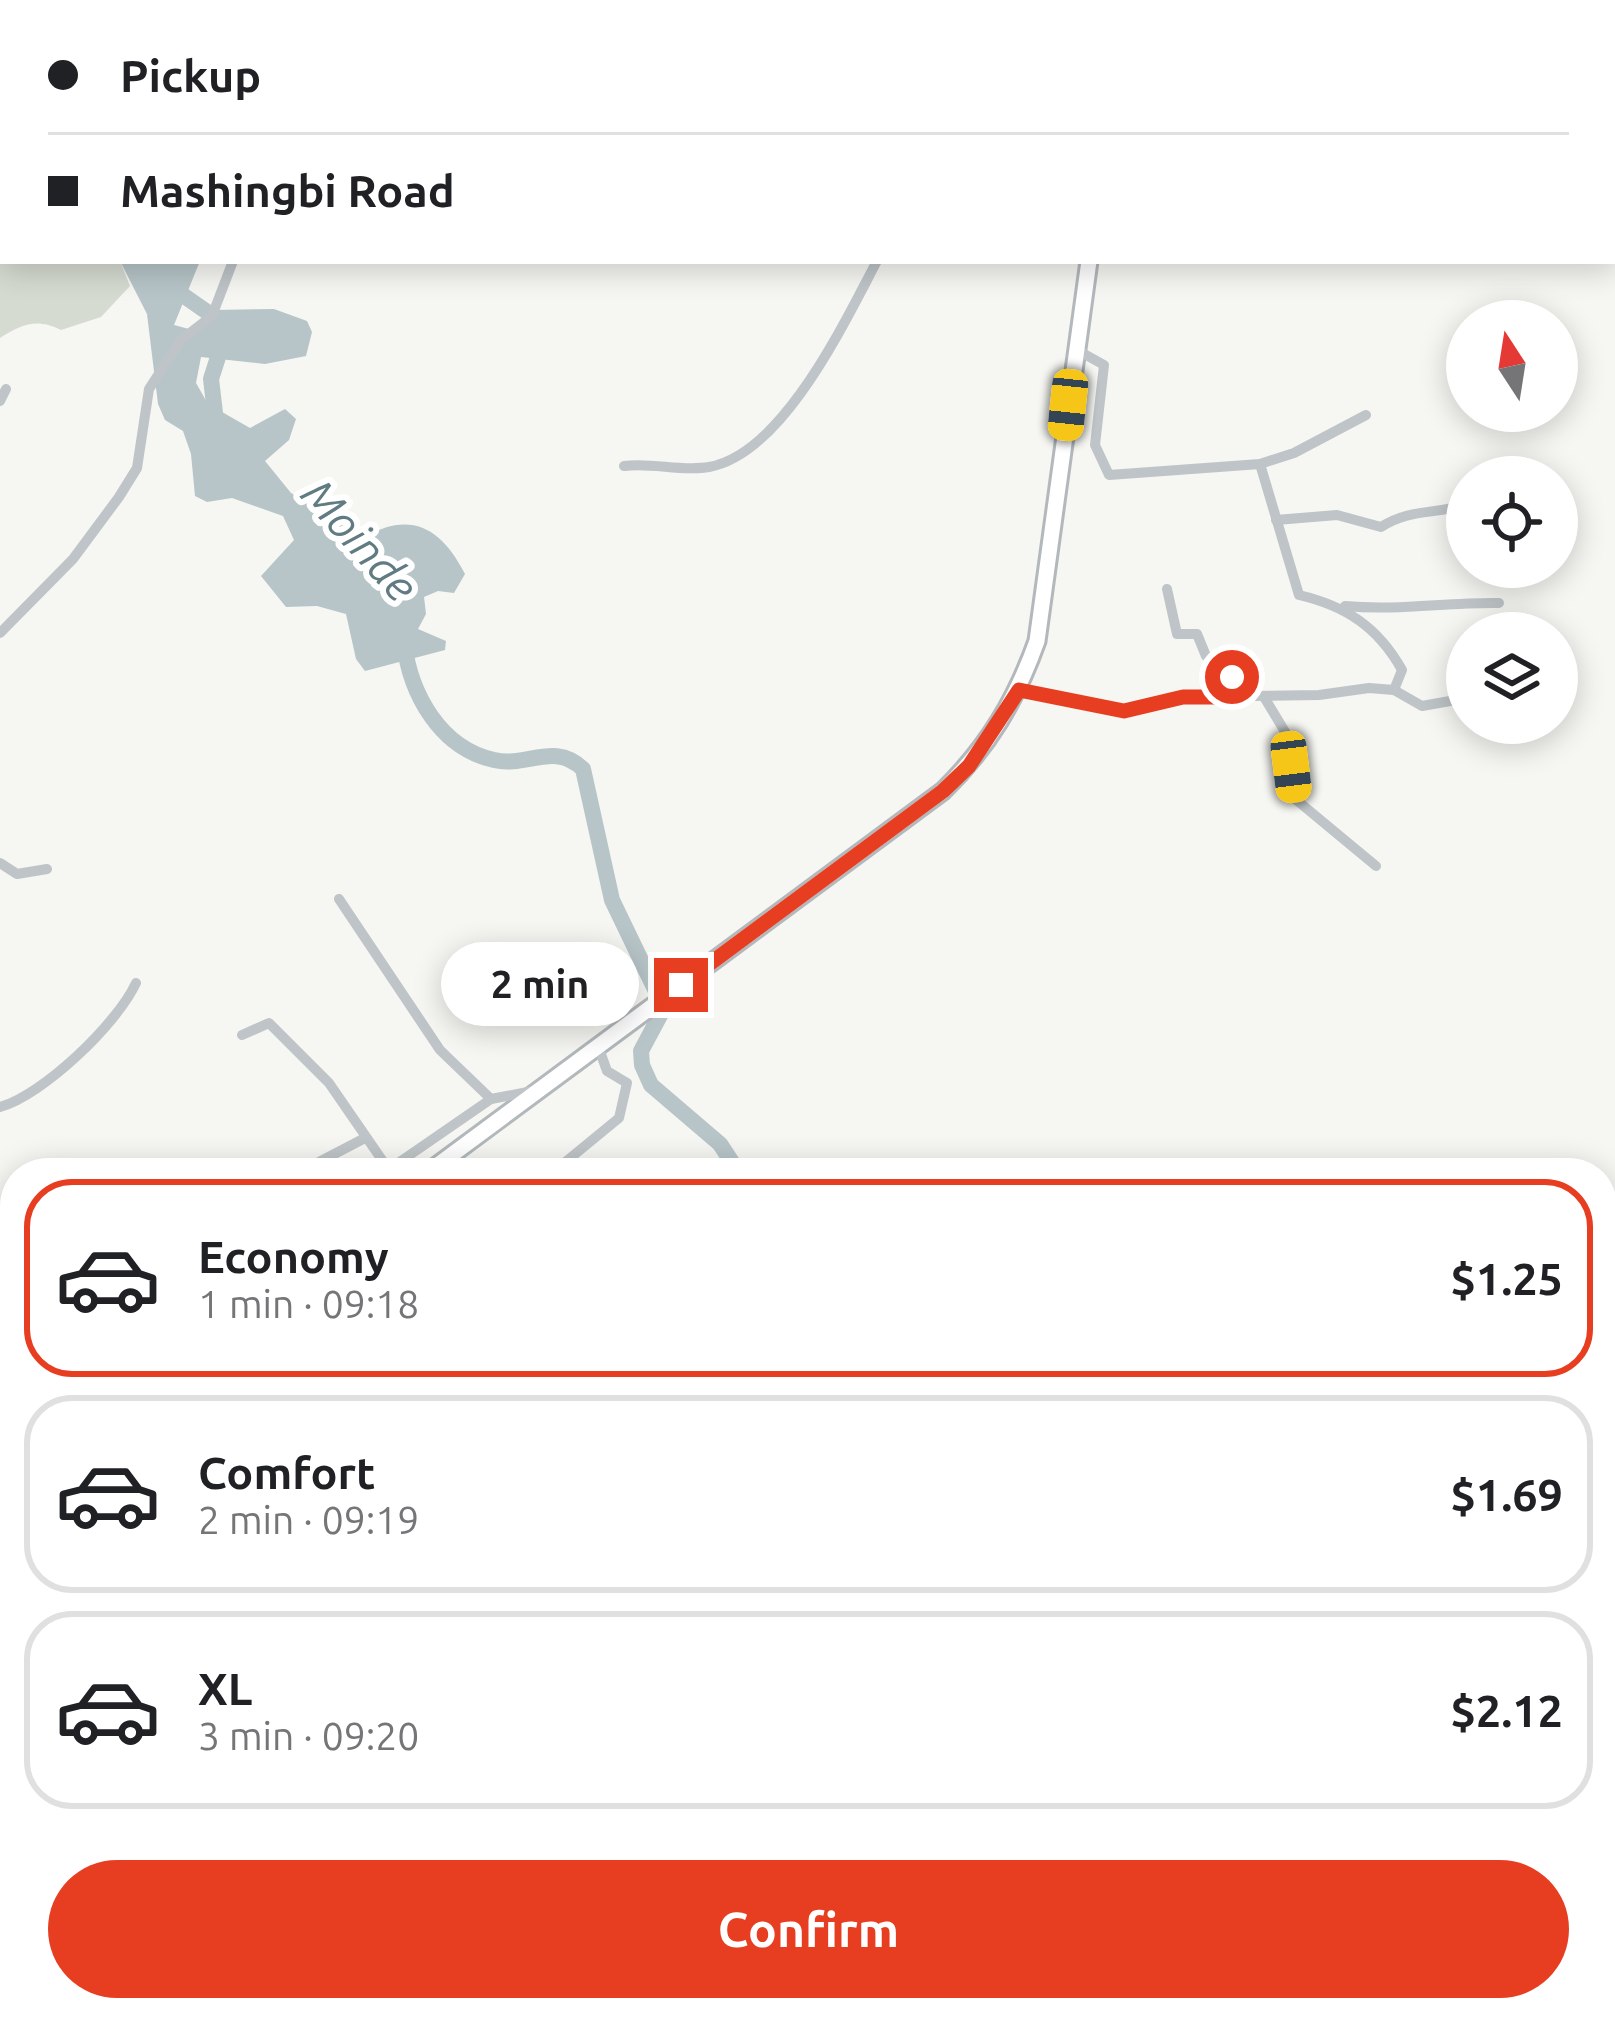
<!DOCTYPE html>
<meta charset="utf-8">
<style>
body{margin:0;font-family:Ubuntu,sans-serif;background:#f6f6f6;color:#202124;height:100vh;display:flex;flex-direction:column;font-size:45px;white-space:nowrap}
*{box-sizing:border-box;margin:0}
p{font-size:39px;color:#757577}
.icon{flex:none;width:66px;height:66px;fill:none;stroke:currentColor;stroke-width:2;stroke-linecap:round;stroke-linejoin:round}
.map{position:relative;flex:1;overflow:hidden}
.details{position:absolute;left:0px;top:1158px;width:1617px;height:864px;display:flex;flex-direction:column;background:#fff;border-radius:48px 48px 0 0;box-shadow:0 6px 30px #0003}
.details>*{flex:none}
.banner{position:absolute;left:0px;top:0px;width:1617px;height:264px;box-shadow:0 6px 30px #0003;display:grid;align-content:center;height:264px;padding:0 48px;background:#fff}
.needle{width:78px;rotate:348deg}
.controls{position:absolute;left:1446px;top:300px;display:grid;gap:24px}
.controls a{display:grid;place-items:center;width:132px;height:132px;border-radius:50%;background:#fff;box-shadow:0 6px 30px #0003;font-size:60px}
.end{position:absolute;width:54px;height:54px;margin:-27px;border:15px solid #e73e21;background:#fff;box-shadow:0 0 0 6px #fff}
.from{border-radius:50%}
.bubble{position:absolute;height:84px;border-radius:42px;background:#fff;box-shadow:0 6px 30px #0003;font-size:39px;font-weight:700;line-height:84px;text-align:center}
.car{position:absolute;width:36px;height:72px;margin:-36px -18px;border-radius:15px;box-shadow:0 0 9px 3px #0007;background:linear-gradient(#f5c518 24%,#345 0 40%,#f5c518 0 76%,#345 0 86%,#f5c518 0)}
.banner b{display:flex;align-items:center;gap:42px;height:114px;font-size:45px}
.banner b+b{border-top:3px solid #e0e0e0}
.banner i{width:30px;height:30px;background:#202124}
ul{padding:21px 0 0;list-style:none}
li{display:flex;align-items:center;gap:36px;height:198px;margin:0 24px 18px;padding:0 24px;border:6px solid #e0e0e0;border-radius:48px}
li div{flex:1}
li b{display:block;font-size:45px}
li em{font-style:normal;font-weight:700}
li.selected{border-color:#e73e21}
li>.icon{width:108px;height:108px;stroke-width:1.5}
.action{display:flex;gap:24px;margin-top:auto;padding:24px 48px}
.action a{flex:1;height:138px;border-radius:72px;background:#e73e21;color:#fff;font-size:48px;font-weight:700;line-height:138px;text-align:center}
.map>svg:first-child{display:block}
</style>
<div class="map">
<svg width="1615" height="2022" viewBox="0 0 1615 2022">
<rect width="100%" height="100%" fill="#f6f6f2"/>
<path fill="#d6dbd1" d="M0,60L3,261H120L130,286L101,317L61,330C37,318 22,324 0,338Z"/>
<path fill="#b7c5c8" d="M120,261H200L174,325L189,329L212,310L274,309L307,321L312,332L306,356L265,364L201,357L196,383L208,404L250,428L285,409L296,419L289,440L265,461L291,493L307,502L337,496L340,521L363,538C410,510 441,527 465,574L454,593L438,591L424,597L426,614L418,629L446,641L445,650L365,671L356,659L346,614L317,606L286,607L261,576L294,540L283,516L232,498L207,502L195,496L191,454L183,431L165,420L158,404L147,314Z"/>
<g fill="none" stroke-linecap="round" stroke-linejoin="round">
<g stroke="#b7c5c8" stroke-width="16">
<path d="M0,10L3,15"/>
<path d="M146,261L157,277L220,321L226,332L211,379L217,430"/>
<path d="M404,642C410,694 440,748 494,760C527,768 554,741 583,769L612,900L664,1008L641,1051L642,1065L651,1085L720,1144L739,1173"/>
<path d="M1110,2007L1118,2022"/>
</g>
<g stroke="#b1b8bb" stroke-width="20">
<path id="secondary" d="M0,1399L15,1402"/>
</g>
<g stroke="#b2b8bb" stroke-width="21">
<g id="primary">
<path d="M1118,3L1119,0"/>
<path d="M427,1173L943,791C988,747 1016,700 1037,641L1089,261"/>
<path d="M204,2007V2022"/>
</g>
</g>
<g stroke="#bec4c7" stroke-width="10">
<path d="M233,0L234,3"/>
<path d="M1034,3L1035,0"/>
<path d="M1077,350L1104,365L1095,445L1109,475L1260,464L1294,453L1366,415"/>
<path d="M0,401L6,389"/>
<path d="M1260,464L1299,595C1346,606 1378,627 1402,670L1394,690"/>
<path d="M624,466C652,462 681,472 709,467C783,454 845,321 877,261"/>
<path d="M1276,520L1337,515L1381,527C1411,508 1435,515 1467,504"/>
<path d="M1167,589L1177,634H1197L1206,656L1232,678L1235,697"/>
<path d="M1345,606C1398,611 1447,602 1499,603"/>
<path d="M0,633L73,559L119,497L137,468L149,389L181,340L212,316L233,261"/>
<path d="M1019,690L1124,711L1183,697L1319,695L1369,688L1394,690L1422,706L1467,698"/>
<path d="M1264,697L1287,735L1294,798L1376,866"/>
<path d="M0,863L17,874L47,869"/>
<path d="M339,899L440,1050L491,1099"/>
<path d="M242,1035L269,1023L329,1083L391,1173"/>
<path d="M0,1107C43,1095 117,1024 136,983"/>
<path d="M388,1170L491,1099L533,1091"/>
<path d="M298,1173L365,1138"/>
<path d="M552,1173L619,1118L627,1083L607,1071L598,1046"/>
<path d="M617,2007L627,2022"/>
</g>
<use href="#secondary" stroke="#fff" stroke-width="14"/>
<use href="#primary" stroke="#fff" stroke-width="15"/>
</g>
<g fill="none" stroke-linecap="round" stroke-linejoin="round">
<path stroke="#e73e21" stroke-width="15" d="M681,985L943,791L969,766L1019,690L1124,711L1183,697H1235L1232,677"/>
</g>
<g text-anchor="middle" stroke-width="12" stroke-linejoin="round" paint-order="stroke">
<g font-size="45" font-style="italic" fill="#607b81" stroke="#fff">
<text transform="translate(360 540) rotate(48)" y="16">Moinde</text>
</g>
</g>
</svg>
<div class="controls">
<a><svg class="needle" viewBox="-14 -14 28 28"><path d="M0-13l5 13h-10z" fill="#e53935"/><path d="M0 13l5-13h-10z" fill="#757577"/></svg></a>
<a><svg class="icon" aria-label="locate" viewBox="0 0 24 24"><circle cx="12" cy="12" r="6"/><path d="M12 2v4M12 18v4M2 12h4M18 12h4"/></svg></a>
<a><svg class="icon" aria-label="layers" viewBox="0 0 24 24"><path d="M12 4l9 5-9 5-9-5zM3 14l9 5 9-5"/></svg></a>
</div>
<i class="end from" style="left:1232px;top:677px"></i>
<i class="end" style="left:681px;top:985px"></i>
<div class="bubble" style="left:441px;top:942px;width:198px">2 min</div>
<i class="car" style="left:1068px;top:405px;rotate:186deg"></i>
<i class="car" style="left:1291px;top:767px;rotate:173deg"></i>
<div class="banner">
<b><i class="from"></i>Pickup</b>
<b><i></i>Mashingbi Road</b>
</div>
<section class="details">
<ul>
<li class="selected"><svg class="icon" aria-label="car" viewBox="0 0 24 24"><path d="M5 17H2v-5l4-1 3-4h7l3 4 3 1v5h-3M9 17h6M6 11h13"/><circle cx="7" cy="17" r="2"/><circle cx="17" cy="17" r="2"/></svg><div><b>Economy</b><p>1 min · 09:18</p></div><em>$1.25</em></li>
<li><svg class="icon" aria-label="car" viewBox="0 0 24 24"><path d="M5 17H2v-5l4-1 3-4h7l3 4 3 1v5h-3M9 17h6M6 11h13"/><circle cx="7" cy="17" r="2"/><circle cx="17" cy="17" r="2"/></svg><div><b>Comfort</b><p>2 min · 09:19</p></div><em>$1.69</em></li>
<li><svg class="icon" aria-label="car" viewBox="0 0 24 24"><path d="M5 17H2v-5l4-1 3-4h7l3 4 3 1v5h-3M9 17h6M6 11h13"/><circle cx="7" cy="17" r="2"/><circle cx="17" cy="17" r="2"/></svg><div><b>XL</b><p>3 min · 09:20</p></div><em>$2.12</em></li>
</ul>
<div class="action"><a>Confirm</a></div>
</section>
</div>
